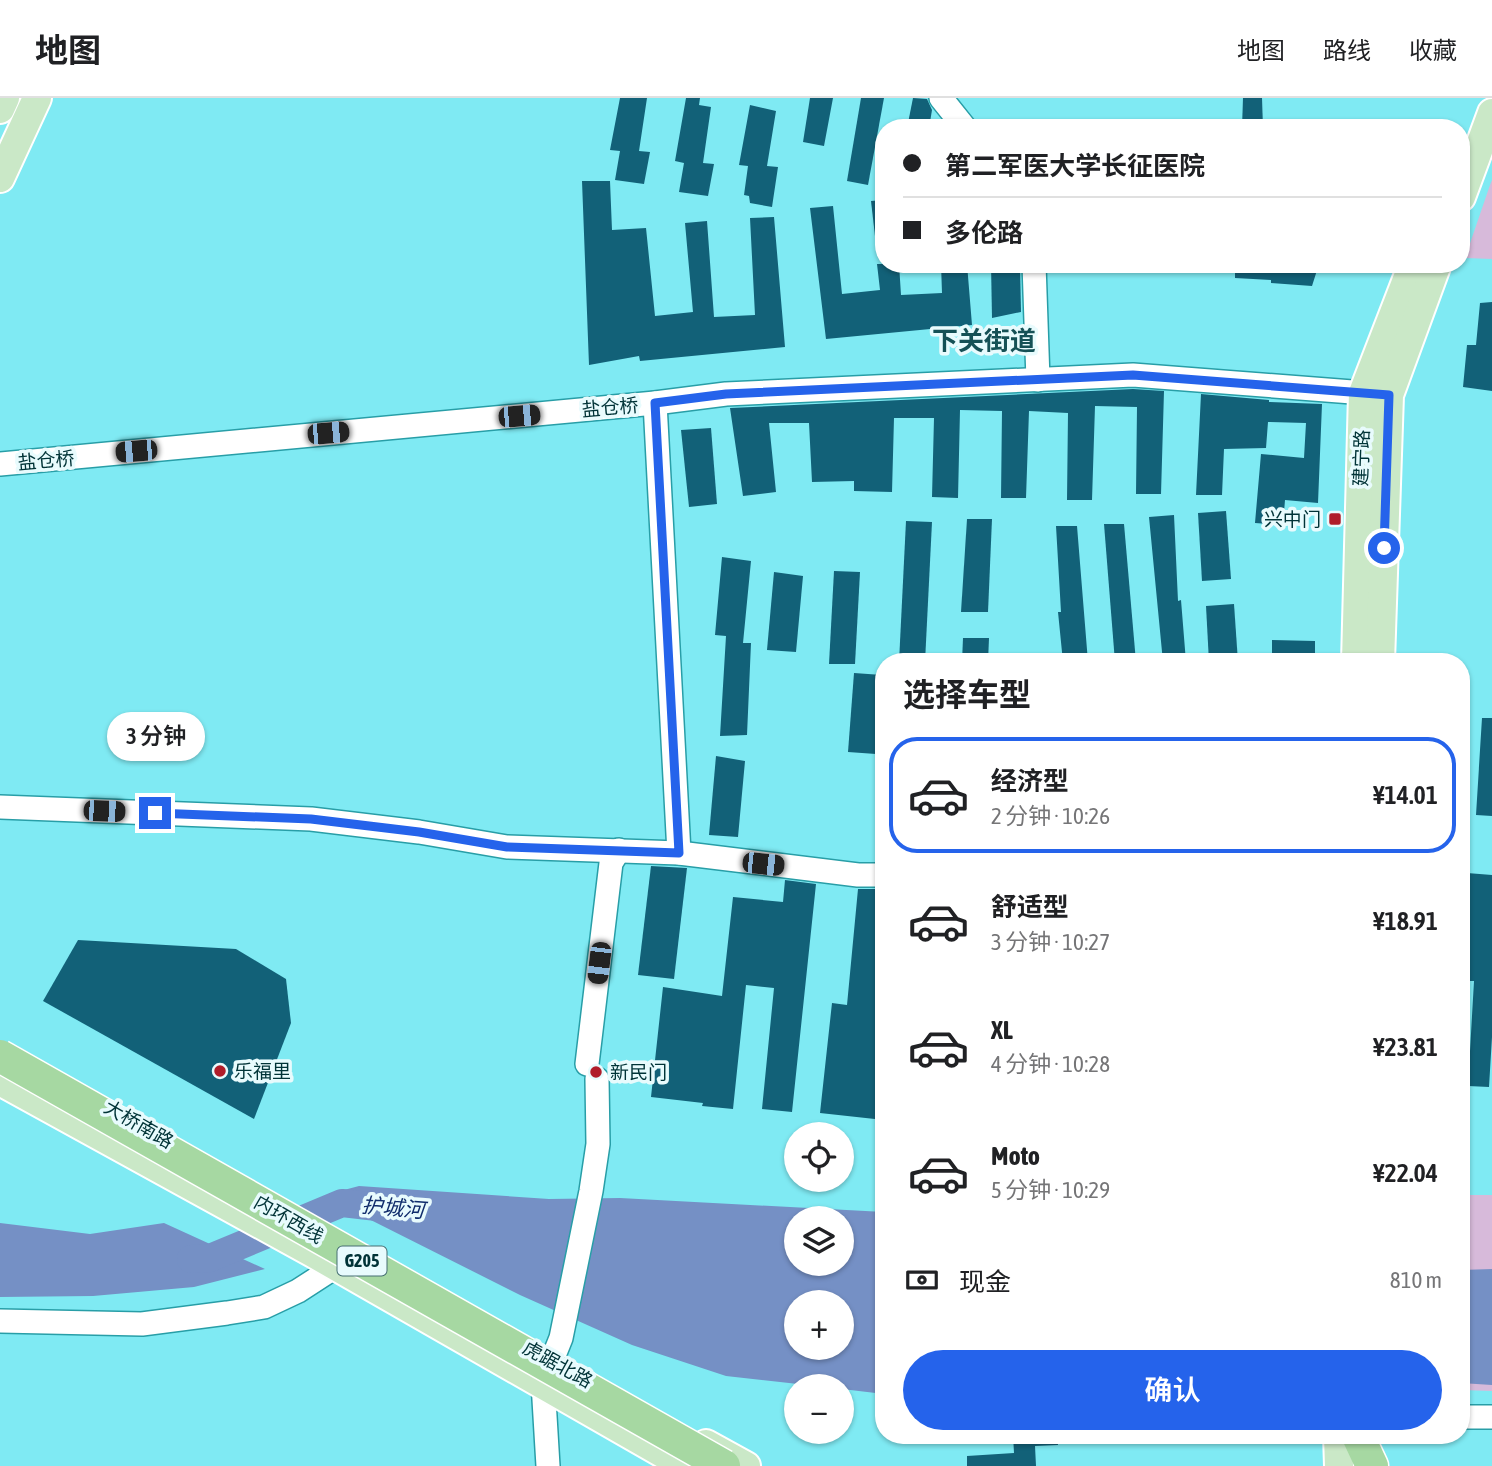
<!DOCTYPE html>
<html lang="zh">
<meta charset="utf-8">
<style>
body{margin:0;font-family:"Asap Condensed","Noto Sans SC",sans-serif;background:#f6f6f6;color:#202124;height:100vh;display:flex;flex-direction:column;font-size:26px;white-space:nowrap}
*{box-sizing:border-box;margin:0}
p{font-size:23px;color:#757577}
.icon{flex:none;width:38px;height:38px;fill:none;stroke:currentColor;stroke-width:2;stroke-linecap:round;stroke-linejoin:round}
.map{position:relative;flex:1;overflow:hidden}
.sheet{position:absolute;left:875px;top:555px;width:595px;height:791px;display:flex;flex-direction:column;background:#fff;border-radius:28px;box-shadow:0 2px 5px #0004}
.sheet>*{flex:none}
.hud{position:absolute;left:875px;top:21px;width:595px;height:154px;border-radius:28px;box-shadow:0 2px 5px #0004;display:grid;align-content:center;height:154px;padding:0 28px;background:#fff}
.tools{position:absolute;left:784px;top:1024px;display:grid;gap:14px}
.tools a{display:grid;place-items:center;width:70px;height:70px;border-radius:50%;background:#fff;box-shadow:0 2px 5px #0004;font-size:35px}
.end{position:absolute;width:32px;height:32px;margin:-16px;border:9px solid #2563eb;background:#fff;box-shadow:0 0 0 4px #fff}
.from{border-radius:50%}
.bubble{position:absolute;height:49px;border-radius:24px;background:#fff;box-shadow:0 2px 5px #0004;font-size:23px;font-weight:600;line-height:49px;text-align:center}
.car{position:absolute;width:21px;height:42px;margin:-21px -10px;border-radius:9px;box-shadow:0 0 5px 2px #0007;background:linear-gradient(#222 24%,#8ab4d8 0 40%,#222 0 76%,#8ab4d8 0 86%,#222 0)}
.hud b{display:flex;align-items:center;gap:24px;height:66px;font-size:26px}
.hud b+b{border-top:2px solid #e0e0e0}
.hud i{width:18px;height:18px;background:#202124}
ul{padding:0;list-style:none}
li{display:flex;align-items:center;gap:21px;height:116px;margin:0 14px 10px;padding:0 14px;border:4px solid transparent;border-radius:28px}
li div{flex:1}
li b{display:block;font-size:26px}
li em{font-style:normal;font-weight:600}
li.selected{border-color:#2563eb}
li>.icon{width:63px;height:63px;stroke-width:1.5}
h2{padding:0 28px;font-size:32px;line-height:84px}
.pay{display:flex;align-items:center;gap:18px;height:77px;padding:0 28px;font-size:26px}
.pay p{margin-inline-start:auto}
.button{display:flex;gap:14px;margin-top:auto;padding:14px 28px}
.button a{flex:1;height:80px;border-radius:42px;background:#2563eb;color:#fff;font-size:28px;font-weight:600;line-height:80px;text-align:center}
header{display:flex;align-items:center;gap:42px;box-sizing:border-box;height:98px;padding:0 35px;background:#fff;border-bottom:2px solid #e0e0e0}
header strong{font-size:33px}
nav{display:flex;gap:38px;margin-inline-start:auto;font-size:24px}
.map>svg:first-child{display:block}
</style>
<header>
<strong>地图</strong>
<nav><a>地图</a><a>路线</a><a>收藏</a></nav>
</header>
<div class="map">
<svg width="1492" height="1368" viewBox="0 0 1492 1368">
<rect width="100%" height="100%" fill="#7feaf3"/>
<g fill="#d7bada">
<path d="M1492,82V161L1465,160L1490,87Z"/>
<path d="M1461,1097H1492V1293L1461,1292Z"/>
</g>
<g fill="#7590c5" fill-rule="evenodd">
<path d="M359,1088L549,1101L620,1100L884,1114V1296L842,1291V1288H816L726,1278L632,1247L520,1197L331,1102L329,1096ZM796,1120H842V1166H796ZM796,1204H842V1250H796Z"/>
<path d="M0,1125L90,1136L164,1125L265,1171L194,1189L93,1198L0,1199Z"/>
<path d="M1492,1171V1287L1461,1285V1172Z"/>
</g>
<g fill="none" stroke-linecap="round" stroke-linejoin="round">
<path stroke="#7590c5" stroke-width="28" d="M191,1161L210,1160L342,1105L377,1109"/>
</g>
<g fill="#126178">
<path d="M620,0H647L639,53L650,54L644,86L615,82L620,53L610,52Z"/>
<path d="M686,0H700L699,7L711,9L703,65L714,66L708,98L679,94L684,65L675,63Z"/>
<path d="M810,0H833L824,48L803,44Z"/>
<path d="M861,0H884L868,87L847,83Z"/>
<path d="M913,0L927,1L932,12L929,30H907Z"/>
<path d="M1243,0H1262L1263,30H1242Z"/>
<path d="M750,7L776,13L767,68L778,69L772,109L750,105L749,98L744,97L748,68L739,67Z"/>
<path d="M582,83H610L612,132L646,130L655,218L693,214L685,125L707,123L714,219L755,217L750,120L774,119L785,249L640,263L639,258L589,267Z"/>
<path d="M884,102V138H875L871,103Z"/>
<path d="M833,108L842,196L880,192L877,166H899L901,197L942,195L941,166H967L972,227L826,241L810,110Z"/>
<path d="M991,166H1020L1021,214L992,220Z"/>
<path d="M1235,166H1319L1312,188L1271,185V182L1235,180Z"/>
<path d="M1492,204V293L1463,289L1467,247H1476L1480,205Z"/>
<path d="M1133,291L1164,293L1161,396H1136L1137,309L1095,308L1092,402H1067L1068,315L1029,313L1026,400H1001L1002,313L960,312L958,400L932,399L934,320H894L892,394L854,393V383L812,384L809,325H769L776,394L743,398L730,310Z"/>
<path d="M1201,296L1269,302V304L1322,306L1318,405L1285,402L1283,427L1255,425L1261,356L1304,360L1306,325L1268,324L1266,350L1224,351L1222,397H1196Z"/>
<path d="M711,330L717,406L689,409L681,332Z"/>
<path d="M1226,413L1231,481L1202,483L1198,415Z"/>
<path d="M1174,417L1178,503L1181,502L1186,564H1163L1149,419Z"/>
<path d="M967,421H992L988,514H961Z"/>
<path d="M906,423L932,424L925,564H899Z"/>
<path d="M1104,426H1124L1136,564H1115Z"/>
<path d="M1056,428H1077L1088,564H1063L1058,514H1061Z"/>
<path d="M722,459L751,463L743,545H751L747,637L720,638L726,538L715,537Z"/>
<path d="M834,473L860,474L855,566H829Z"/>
<path d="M774,474L803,478L796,554L767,552Z"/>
<path d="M1234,506L1238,564H1209L1206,508Z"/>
<path d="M963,540H989L988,564H962Z"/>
<path d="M1272,542L1315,543V564H1272Z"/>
<path d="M854,575L882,577L876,656L848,654Z"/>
<path d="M1482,620H1492V718L1476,717Z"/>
<path d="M716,658L745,663L738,739L709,737Z"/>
<path d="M651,768L687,770L674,881L638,877Z"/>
<path d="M1467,775L1492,777V939L1489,989L1468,988L1474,883H1461Z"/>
<path d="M785,782L816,786L792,1014L762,1011L774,890L746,887L733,1011L702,1008L703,1005L651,999L663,889L722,898L733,799L783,804Z"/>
<path d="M858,791H884V864L879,910H884V1022L820,1015L832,905L847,907Z"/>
<path d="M78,842L236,851L286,881L291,925L254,1021L43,903Z"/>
<path d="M1013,1337H1057L1058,1347L1035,1348L1036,1368H967V1358L1014,1355Z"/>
</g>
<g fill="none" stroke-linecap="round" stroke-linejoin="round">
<g stroke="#289ea7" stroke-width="26">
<g id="minor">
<path d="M941,0L965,30"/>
<path d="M1034,166L1038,282"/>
<path d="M655,305L679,755"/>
<path d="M0,366L655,305L726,296L1133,277L1378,296"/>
<path d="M0,709L311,721L419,734L507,749L679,755L858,777H884"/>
<path d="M587,966L611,765L619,752"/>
<path d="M0,1223L142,1226L227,1215L264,1209L298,1193L335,1169"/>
<path d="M1461,1319H1492"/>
<path d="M548,1368L543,1285L561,1240L591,1093L598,1046L597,981"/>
</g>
</g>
<g stroke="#fff" stroke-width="32">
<g id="major">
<path d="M0,11L5,0"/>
<path d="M0,80L37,0"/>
<path d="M1461,99L1492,15"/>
<path d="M1356,564L1363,295L1413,166"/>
<path d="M1380,564L1389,297L1437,166"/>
<path d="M0,983L313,1155L685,1368"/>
<path d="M1338,1337L1339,1368"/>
<path d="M706,1346L746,1368"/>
</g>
</g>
<g stroke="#fff" stroke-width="35">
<path id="highway" d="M1358,1338L1372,1368"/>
</g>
<use href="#minor" stroke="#fff" stroke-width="23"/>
<use href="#major" stroke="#cae8c7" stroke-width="28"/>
<use href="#highway" stroke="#a6d8a2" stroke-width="32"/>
<g stroke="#fff" stroke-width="35" stroke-linecap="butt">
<path id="highway-bridge" d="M0,958L724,1368"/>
</g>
<use href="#highway-bridge" stroke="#a6d8a2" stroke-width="32"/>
</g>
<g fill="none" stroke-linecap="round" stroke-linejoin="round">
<path stroke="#2563eb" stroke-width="9" d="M155,715L311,721L419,734L507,749L679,755L655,305L726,296L1133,277L1389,297L1384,450"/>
</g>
<g fill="#b01d2a" stroke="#e8fbfd" stroke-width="2.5">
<rect x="1328" y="414" width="14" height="14" rx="3.5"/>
<circle cx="220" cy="973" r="7"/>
<circle cx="596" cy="974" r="7"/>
</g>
<g text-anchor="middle" stroke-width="7" stroke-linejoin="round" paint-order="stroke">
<rect fill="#e8fbfd" stroke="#466f72" stroke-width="2" x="337.5" y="1148.5" width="49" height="29" rx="5"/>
<g font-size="18" font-weight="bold" fill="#003337">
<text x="362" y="1169">G205</text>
</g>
<g font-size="19" fill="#003337" stroke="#e8fbfd">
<text transform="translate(610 309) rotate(-5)" y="7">盐仓桥</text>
<text transform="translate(1361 360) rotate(-88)" y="7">建宁路</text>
<text transform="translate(46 362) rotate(-5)" y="7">盐仓桥</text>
<text transform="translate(139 1026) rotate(30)" y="7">大桥南路</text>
<text transform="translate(289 1121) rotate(30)" y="7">内环西线</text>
<text transform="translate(558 1266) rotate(29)" y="7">虎踞北路</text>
</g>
<g font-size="19" fill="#003337" stroke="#e8fbfd" text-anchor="start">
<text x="1321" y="428" text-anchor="end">兴中门</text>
<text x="234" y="980">乐福里</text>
<text x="610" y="981">新民门</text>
</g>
<g font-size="21" font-style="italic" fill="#112d6c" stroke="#e8fbfd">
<text transform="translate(393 1110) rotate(5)" y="7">护城河</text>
</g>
<g font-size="26" font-weight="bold" fill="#155156" stroke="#e8fbfd">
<text x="984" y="252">下关街道</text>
</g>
</g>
</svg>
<div class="tools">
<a><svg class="icon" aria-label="locate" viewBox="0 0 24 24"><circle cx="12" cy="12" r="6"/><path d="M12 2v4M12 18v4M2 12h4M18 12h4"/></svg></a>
<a><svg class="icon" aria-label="layers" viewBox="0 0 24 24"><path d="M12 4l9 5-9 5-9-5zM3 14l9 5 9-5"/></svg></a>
<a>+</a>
<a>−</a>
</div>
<i class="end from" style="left:1384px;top:450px"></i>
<i class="end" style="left:155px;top:715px"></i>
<div class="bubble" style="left:107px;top:614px;width:98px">3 分钟</div>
<i class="car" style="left:519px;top:318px;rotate:85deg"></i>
<i class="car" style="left:328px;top:335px;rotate:85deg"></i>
<i class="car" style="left:136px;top:353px;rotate:265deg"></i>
<i class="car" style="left:104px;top:713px;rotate:92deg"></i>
<i class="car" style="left:763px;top:766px;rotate:96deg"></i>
<i class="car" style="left:599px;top:865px;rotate:187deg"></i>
<div class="hud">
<b><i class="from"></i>第二军医大学长征医院</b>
<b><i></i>多伦路</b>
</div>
<section class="sheet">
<h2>选择车型</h2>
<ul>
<li class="selected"><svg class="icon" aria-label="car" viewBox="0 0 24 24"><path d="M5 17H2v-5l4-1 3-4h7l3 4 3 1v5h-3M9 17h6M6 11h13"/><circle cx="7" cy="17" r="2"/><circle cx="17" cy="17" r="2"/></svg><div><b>经济型</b><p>2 分钟 · 10:26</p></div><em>¥14.01</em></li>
<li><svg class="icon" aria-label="car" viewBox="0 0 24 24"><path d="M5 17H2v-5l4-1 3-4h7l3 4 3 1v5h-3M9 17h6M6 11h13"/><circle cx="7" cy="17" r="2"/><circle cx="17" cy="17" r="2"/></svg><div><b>舒适型</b><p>3 分钟 · 10:27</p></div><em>¥18.91</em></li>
<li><svg class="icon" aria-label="car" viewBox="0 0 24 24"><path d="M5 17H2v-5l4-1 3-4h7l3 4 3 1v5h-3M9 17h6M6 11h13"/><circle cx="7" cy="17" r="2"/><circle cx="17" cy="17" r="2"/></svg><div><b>XL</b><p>4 分钟 · 10:28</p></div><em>¥23.81</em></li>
<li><svg class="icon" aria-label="car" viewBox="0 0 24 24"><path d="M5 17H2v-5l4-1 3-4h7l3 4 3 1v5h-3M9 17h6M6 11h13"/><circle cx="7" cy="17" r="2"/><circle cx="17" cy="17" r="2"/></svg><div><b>Moto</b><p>5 分钟 · 10:29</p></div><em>¥22.04</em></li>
</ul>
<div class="pay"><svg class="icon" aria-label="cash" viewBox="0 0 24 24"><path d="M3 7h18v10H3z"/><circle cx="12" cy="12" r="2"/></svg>现金<p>810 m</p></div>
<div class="button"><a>确认</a></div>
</section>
</div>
